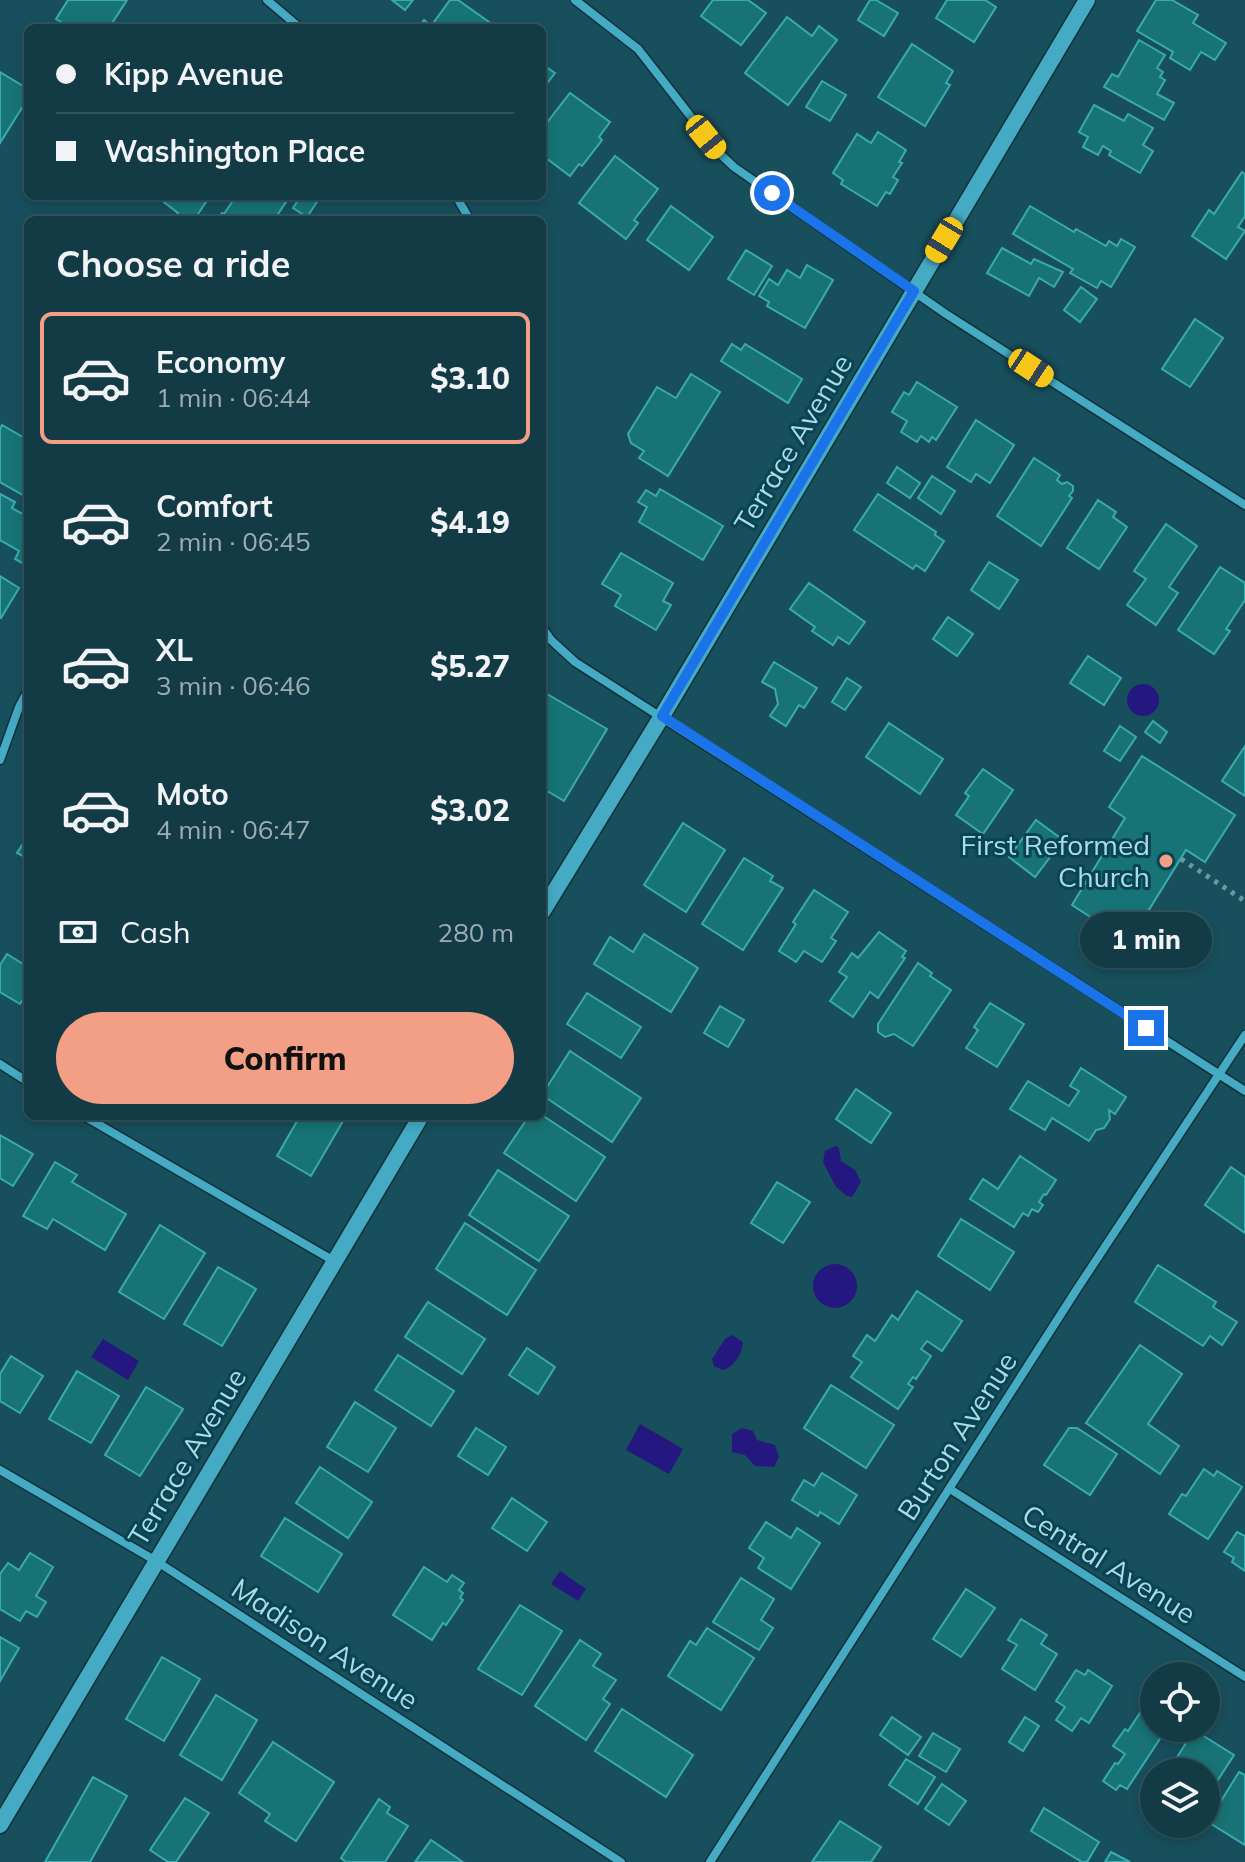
<!DOCTYPE html>
<meta charset="utf-8">
<style>
body{margin:0;font-family:Mulish,sans-serif;background:#1f4650;color:#f1f3f6;height:100vh;display:flex;flex-direction:column;font-size:30px;white-space:nowrap}
*{box-sizing:border-box;margin:0}
p{font-size:26px;color:#9cadb3}
.icon{flex:none;width:44px;height:44px;fill:none;stroke:currentColor;stroke-width:2;stroke-linecap:round;stroke-linejoin:round}
.map{position:relative;flex:1;overflow:hidden}
.side{position:absolute;left:24px;top:216px;width:522px;height:904px;display:flex;flex-direction:column;background:#123b45;border-radius:12px;box-shadow:0 4px 12px #0003,0 0 0 2px #31555e}
.side>*{flex:none}
.top-card{position:absolute;left:24px;top:24px;width:522px;height:176px;border-radius:12px;box-shadow:0 4px 12px #0003,0 0 0 2px #31555e;display:grid;align-content:center;height:176px;padding:0 32px;background:#123b45}
.fabs{position:absolute;left:1140px;top:1662px;display:grid;gap:16px}
.fabs a{display:grid;place-items:center;width:80px;height:80px;border-radius:50%;background:#123b45;box-shadow:0 4px 12px #0003,0 0 0 2px #31555e;font-size:40px}
.end{position:absolute;width:36px;height:36px;margin:-18px;border:10px solid #1a73e8;background:#fff;box-shadow:0 0 0 4px #fff}
.from{border-radius:50%}
.bubble{position:absolute;height:56px;border-radius:28px;background:#123b45;box-shadow:0 4px 12px #0003,0 0 0 2px #31555e;font-size:26px;font-weight:800;line-height:56px;text-align:center}
.car{position:absolute;width:24px;height:48px;margin:-24px -12px;border-radius:10px;box-shadow:0 0 6px 2px #0007;background:linear-gradient(#f5c518 24%,#345 0 40%,#f5c518 0 76%,#345 0 86%,#f5c518 0)}
.top-card b{display:flex;align-items:center;gap:28px;height:76px;font-size:30px}
.top-card b+b{border-top:2px solid #31555e}
.top-card i{width:20px;height:20px;background:#f1f3f6}
ul{padding:0;list-style:none}
li{display:flex;align-items:center;gap:24px;height:132px;margin:0 16px 12px;padding:0 16px;border:4px solid transparent;border-radius:12px}
li div{flex:1}
li b{display:block;font-size:30px}
li em{font-style:normal;font-weight:800}
li.current{border-color:#f39f86}
li>.icon{width:72px;height:72px;stroke-width:1.5}
h2{padding:0 32px;font-size:36px;line-height:96px}
.pay{display:flex;align-items:center;gap:20px;height:88px;padding:0 32px;font-size:30px}
.pay p{margin-inline-start:auto}
.button{display:flex;gap:16px;margin-top:auto;padding:16px 32px}
.button a{flex:1;height:92px;border-radius:48px;background:#f39f86;color:#111;font-size:32px;font-weight:800;line-height:92px;text-align:center}
.map>svg:first-child{display:block}
</style>
<div class="map">
<svg width="1245" height="1862" viewBox="0 0 1245 1862">
<rect width="100%" height="100%" fill="#184f5c"/>
<g fill="#24177f">
<circle cx="1143" cy="700" r="16"/>
<path d="M836,1146L839,1148L841,1161L855,1170L861,1182L852,1197L847,1196L836,1187L823,1162L825,1151Z"/>
<circle cx="835" cy="1286" r="22"/>
<path d="M732,1335L743,1342C742,1354 735,1366 723,1370L714,1366L712,1359L725,1339Z"/>
<path d="M103,1339L139,1361L128,1380L91,1357Z"/>
<path d="M640,1424L683,1449L669,1474L626,1450Z"/>
<path d="M742,1428L753,1431L757,1440L775,1445L779,1457L774,1467L755,1466L745,1455L732,1452V1434Z"/>
<path d="M560,1571L586,1589L578,1601L551,1584Z"/>
</g>
<g fill="#177375" stroke="#39abae" stroke-width="2">
<path d="M68,0H127L109,28H71L56,19Z"/>
<path d="M392,0H413L405,10Z"/>
<path d="M450,0H458L492,24L490,28H418L424,20L431,26Z"/>
<path d="M713,0H748L766,13L741,45L701,16Z"/>
<path d="M870,0H876L898,13L884,36L858,20Z"/>
<path d="M947,0H985L996,7L974,42L936,18Z"/>
<path d="M1156,0H1172L1198,15L1193,23L1226,43L1215,60L1201,52L1190,70L1170,58L1173,52L1137,31Z"/>
<path d="M787,17L812,36L819,26L837,40L788,105L745,73Z"/>
<path d="M1139,40L1165,55L1157,68L1163,72L1160,77L1165,80L1157,94L1174,103L1164,120L1104,87L1112,74L1118,77Z"/>
<path d="M912,44L953,71L946,83L950,85L925,126L878,97Z"/>
<path d="M542,64L555,73L542,90Z"/>
<path d="M0,72L28,89V98L0,143Z"/>
<path d="M822,81L846,95L830,121L806,107Z"/>
<path d="M570,93L610,122L599,137L602,140L582,166L579,164L570,176L542,155V129Z"/>
<path d="M1094,105L1124,121L1128,114L1153,128L1143,145L1153,151L1140,173L1109,155L1111,151L1103,146L1098,155L1083,147L1088,137L1079,132Z"/>
<path d="M878,132L906,150L899,162L902,163L893,177L898,180L890,194L886,192L877,206L841,184L843,180L833,173L857,134L871,143Z"/>
<path d="M615,156L658,189L634,220L638,223L626,239L579,203Z"/>
<path d="M1242,172L1245,174V216L1238,227L1245,231L1226,259L1192,236L1209,210L1214,214Z"/>
<path d="M156,196H210L194,220L175,218L178,213Z"/>
<path d="M236,196H276L286,202L274,220H217L222,213L224,214Z"/>
<path d="M301,196H321L307,217L293,208Z"/>
<path d="M671,206L713,237L689,270L647,240Z"/>
<path d="M1030,206L1074,232L1076,229L1106,246L1109,241L1117,246L1121,239L1135,247L1111,287L1101,281L1097,288L1070,273L1073,269L1013,234Z"/>
<path d="M1002,248L1031,264L1034,259L1063,272L1054,287L1039,278L1029,296L987,273Z"/>
<path d="M746,250L772,266L754,295L728,279Z"/>
<path d="M807,265L833,280L805,328L767,306L769,302L759,296L769,279L778,285L787,270L800,278Z"/>
<path d="M1081,287L1097,299L1080,322L1064,310Z"/>
<path d="M1195,319L1223,338L1190,387L1162,369Z"/>
<path d="M732,344L741,350L745,344L802,379L788,403L721,361Z"/>
<path d="M691,374L720,392L668,476L639,458L644,451L631,443L628,434L657,387L676,398Z"/>
<path d="M917,382L957,407L936,440L932,437L929,442L921,436L917,442L901,432L907,421L892,412L904,392L909,395Z"/>
<path d="M976,420L1014,445L990,483L976,474L971,482L947,467Z"/>
<path d="M2,425L28,440V498L0,482V429Z"/>
<path d="M1034,458L1060,475L1057,480L1062,484L1067,482L1073,486V491L1069,496L1072,498L1041,546L997,516Z"/>
<path d="M897,467L920,483L910,498L887,483Z"/>
<path d="M932,476L955,491L941,514L918,498Z"/>
<path d="M660,489L723,526L703,560L639,522L647,507L638,502L646,490L656,496Z"/>
<path d="M0,494L15,502L12,508L28,517V566L15,559L19,551L0,540Z"/>
<path d="M878,494L936,532L935,535L944,541L925,571L916,565L913,569L854,530Z"/>
<path d="M1098,500L1116,512L1113,517L1127,527L1099,569L1067,548Z"/>
<path d="M1166,524L1197,546L1169,587L1178,593L1156,625L1127,605L1146,579L1134,571Z"/>
<path d="M621,553L673,583L663,601L671,605L656,630L615,606L621,595L602,584Z"/>
<path d="M989,562L1018,580L999,609L971,590Z"/>
<path d="M1220,567L1245,583V600L1226,629L1230,631L1214,654L1178,630Z"/>
<path d="M0,576L19,588L1,618L0,617Z"/>
<path d="M809,583L865,622L849,644L838,637L833,645L812,631L815,627L790,609Z"/>
<path d="M948,617L973,634L957,656L933,639Z"/>
<path d="M1088,656L1121,678L1104,705L1070,683Z"/>
<path d="M774,662L817,688L804,708L799,705L786,726L770,716L778,704L775,689L762,682Z"/>
<path d="M847,678L861,687L845,710L832,702Z"/>
<path d="M542,691L607,729L564,801L542,788Z"/>
<path d="M1153,721L1167,732L1160,743L1145,732Z"/>
<path d="M889,723L943,759L920,794L866,757Z"/>
<path d="M1120,726L1136,737L1120,761L1104,751Z"/>
<path d="M1245,746V796L1222,781Z"/>
<path d="M1142,756L1235,815L1205,862L1186,850L1129,942L1072,905L1125,818L1109,807Z"/>
<path d="M983,769L1013,790L983,834L956,815L969,796L965,793Z"/>
<path d="M1036,820L1063,840L1035,877L1009,857Z"/>
<path d="M683,823L725,850L686,912L644,885Z"/>
<path d="M28,836V859L17,853Z"/>
<path d="M744,858L773,876L770,881L783,888L743,950L702,924Z"/>
<path d="M814,890L848,912L831,938L836,941L822,962L804,951L796,962L779,951L796,924L793,922Z"/>
<path d="M879,932L906,951L902,957L905,958L878,998L870,992L853,1017L830,1001L847,977L839,972L852,953L858,958Z"/>
<path d="M644,934L698,968L671,1012L594,964L610,937L633,952Z"/>
<path d="M7,954L23,964L28,959V991L20,1004L0,992V965Z"/>
<path d="M918,963L932,973L930,976L951,990L913,1046L894,1034L885,1037L878,1032V1024Z"/>
<path d="M587,993L641,1027L621,1058L567,1024Z"/>
<path d="M990,1003L1024,1024L997,1067L966,1048L978,1030L974,1027Z"/>
<path d="M720,1006L744,1020L728,1047L704,1033Z"/>
<path d="M570,1051L641,1098L612,1142L542,1095Z"/>
<path d="M1081,1068L1126,1097L1115,1114L1109,1110L1110,1119L1104,1128L1096,1130L1089,1141L1052,1118L1045,1130L1010,1109L1028,1081L1069,1106L1079,1091L1070,1086Z"/>
<path d="M856,1089L891,1113L871,1143L836,1119Z"/>
<path d="M542,1115L605,1157L576,1201L504,1153L529,1116Z"/>
<path d="M300,1116H346L311,1176L277,1156Z"/>
<path d="M0,1135L33,1154L13,1186L0,1178Z"/>
<path d="M1020,1156L1056,1180L1046,1195L1044,1194L1039,1202L1043,1205L1038,1212L1032,1209L1028,1216L1023,1213L1014,1227L970,1199L983,1179L998,1189Z"/>
<path d="M55,1162L77,1175L72,1182L126,1214L105,1250L53,1219L47,1229L23,1216Z"/>
<path d="M1231,1167L1245,1177V1233L1205,1205Z"/>
<path d="M498,1170L569,1216L539,1261L469,1215Z"/>
<path d="M777,1182L810,1202L783,1243L751,1223Z"/>
<path d="M961,1219L1014,1252L990,1290L938,1256Z"/>
<path d="M465,1223L536,1270L507,1315L436,1269Z"/>
<path d="M160,1225L205,1253L164,1319L119,1292Z"/>
<path d="M1158,1265L1216,1302L1213,1307L1237,1322L1222,1345L1210,1336L1203,1346L1135,1302Z"/>
<path d="M218,1267L256,1289L222,1346L184,1324Z"/>
<path d="M917,1291L962,1321L942,1351L927,1341L921,1349L931,1356L916,1379L913,1377L908,1384L913,1387L898,1409L851,1377L862,1362L853,1356L867,1335L875,1341L892,1315L898,1320Z"/>
<path d="M428,1302L485,1339L462,1374L405,1337Z"/>
<path d="M1140,1345L1182,1374L1148,1424L1179,1446L1160,1474L1086,1423Z"/>
<path d="M527,1348L555,1367L538,1394L509,1375Z"/>
<path d="M398,1355L454,1391L431,1426L375,1390Z"/>
<path d="M11,1356L43,1376L20,1413L0,1401V1374Z"/>
<path d="M77,1371L119,1396L91,1443L49,1419Z"/>
<path d="M831,1385L894,1425L866,1468L804,1428Z"/>
<path d="M146,1387L183,1409L140,1476L105,1455Z"/>
<path d="M355,1402L396,1428L368,1472L327,1447Z"/>
<path d="M476,1428L506,1447L488,1475L458,1456Z"/>
<path d="M1069,1428H1077L1117,1454L1090,1495L1044,1465Z"/>
<path d="M320,1467L372,1502L348,1538L296,1503Z"/>
<path d="M1204,1469L1214,1476L1217,1471L1242,1487L1208,1539L1169,1514L1182,1494L1186,1496Z"/>
<path d="M822,1473L857,1495L839,1524L820,1512L818,1516L792,1500L804,1480L814,1486Z"/>
<path d="M512,1498L547,1522L527,1551L492,1528Z"/>
<path d="M285,1518L342,1554L318,1592L261,1556Z"/>
<path d="M766,1522L791,1538L797,1528L820,1543L791,1589L758,1568L764,1558L749,1548Z"/>
<path d="M1237,1532L1245,1536V1571L1232,1562L1234,1558L1224,1552Z"/>
<path d="M30,1553L53,1567L36,1596L46,1602L37,1617L26,1611L20,1621L0,1609V1574L8,1563L19,1570Z"/>
<path d="M424,1567L447,1582L452,1575L464,1583L459,1590L463,1593L460,1598L463,1600L446,1625L443,1623L432,1640L393,1615Z"/>
<path d="M741,1578L774,1599L761,1620L773,1628L759,1650L713,1622Z"/>
<path d="M966,1589L995,1608L961,1657L933,1639Z"/>
<path d="M520,1605L562,1631L522,1695L478,1669Z"/>
<path d="M1021,1619L1047,1635L1041,1644L1057,1654L1035,1690L1002,1669L1017,1645L1008,1640Z"/>
<path d="M707,1628L754,1658L721,1710L668,1676L690,1641L696,1645Z"/>
<path d="M0,1637L19,1648L0,1681Z"/>
<path d="M580,1640L601,1654L593,1666L616,1680L603,1699L610,1704L586,1740L535,1706Z"/>
<path d="M162,1657L200,1679L164,1741L126,1719Z"/>
<path d="M1076,1670L1085,1675L1088,1670L1112,1686L1089,1723L1081,1718L1072,1731L1056,1720L1065,1707L1056,1701Z"/>
<path d="M216,1695L257,1720L222,1780L180,1755Z"/>
<path d="M1149,1699L1154,1702V1728H1167L1127,1789L1120,1785L1116,1790L1103,1781L1115,1763L1118,1764L1125,1754L1113,1746L1125,1729L1128,1731Z"/>
<path d="M622,1709L693,1755L666,1797L595,1751Z"/>
<path d="M892,1717L921,1737L908,1755L880,1735Z"/>
<path d="M1025,1717L1039,1726L1023,1751L1009,1742Z"/>
<path d="M1194,1730L1234,1755L1207,1797L1206,1772H1181L1182,1770L1173,1764Z"/>
<path d="M933,1733L960,1749L946,1772L919,1756Z"/>
<path d="M273,1742L334,1782L296,1841L265,1821L270,1814L239,1793Z"/>
<path d="M906,1759L935,1777L918,1804L889,1785Z"/>
<path d="M1239,1772L1245,1775V1845L1208,1822Z"/>
<path d="M93,1777L127,1796L90,1862H45Z"/>
<path d="M942,1784L966,1801L949,1825L925,1809Z"/>
<path d="M185,1798L209,1813L176,1862H168L150,1850Z"/>
<path d="M379,1799L390,1807L387,1813L408,1826L385,1862H346L341,1858Z"/>
<path d="M1044,1808L1099,1842L1087,1862H1082L1031,1831Z"/>
<path d="M840,1821L881,1847L871,1862H812Z"/>
<path d="M431,1840L463,1862H415Z"/>
<path d="M1111,1852L1130,1862H1105Z"/>
</g>
<g fill="none" stroke-linecap="round" stroke-linejoin="round">
<g stroke="#12323a" stroke-width="11">
<g id="street">
<path d="M267,0L300,28"/>
<path d="M575,0L638,49L720,154L734,167L946,314L1245,505"/>
<path d="M456,196L470,220"/>
<path d="M542,627L551,640L575,662L1245,1091"/>
<path d="M0,760L19,707L28,690"/>
<path d="M0,1064L28,1082"/>
<path d="M84,1116L334,1261"/>
<path d="M0,1470L156,1561L621,1862"/>
<path d="M950,1489L1245,1677"/>
<path d="M710,1862L1077,1289L1245,1035"/>
</g>
</g>
<g stroke="#12323a" stroke-width="19">
<g id="secondary">
<path d="M542,912L662,716L1087,0"/>
<path d="M0,1825L421,1116"/>
</g>
</g>
<path stroke="#6899a6" stroke-width="5" stroke-dasharray="4 6" stroke-linecap="butt" d="M1181,859L1245,901"/>
<use href="#street" stroke="#45abc5" stroke-width="8"/>
<use href="#secondary" stroke="#45abc5" stroke-width="16"/>
</g>
<g fill="none" stroke-linecap="round" stroke-linejoin="round">
<path stroke="#1a73e8" stroke-width="10" d="M772,193L914,291L662,716L1146,1028"/>
</g>
<circle fill="#f39f86" stroke="#084451" stroke-width="3" cx="1166" cy="861" r="8"/>
<g text-anchor="middle" stroke-width="6" stroke-linejoin="round" paint-order="stroke">
<g font-size="28" fill="#addae7" stroke="#084451">
<text transform="translate(793 443) rotate(-59)" y="10">Terrace Avenue</text>
<text transform="translate(957 1436) rotate(-57)" y="10">Burton Avenue</text>
<text transform="translate(187 1457) rotate(-59)" y="10">Terrace Avenue</text>
<text transform="translate(1109 1564) rotate(32)" y="10">Central Avenue</text>
<text transform="translate(325 1644) rotate(33)" y="10">Madison Avenue</text>
</g>
<g font-size="28" fill="#addae7" stroke="#084451" text-anchor="end">
<text x="1150" y="855">First Reformed<tspan x="1150" dy="32">Church</tspan></text>
</g>
</g>
</svg>
<div class="fabs">
<a><svg class="icon" aria-label="locate" viewBox="0 0 24 24"><circle cx="12" cy="12" r="6"/><path d="M12 2v4M12 18v4M2 12h4M18 12h4"/></svg></a>
<a><svg class="icon" aria-label="layers" viewBox="0 0 24 24"><path d="M12 4l9 5-9 5-9-5zM3 14l9 5 9-5"/></svg></a>
</div>
<i class="end from" style="left:772px;top:193px"></i>
<i class="end" style="left:1146px;top:1028px"></i>
<div class="bubble" style="left:1080px;top:912px;width:132px">1 min</div>
<i class="car" style="left:706px;top:137px;rotate:141deg"></i>
<i class="car" style="left:944px;top:240px;rotate:211deg"></i>
<i class="car" style="left:1031px;top:368px;rotate:123deg"></i>
<div class="top-card">
<b><i class="from"></i>Kipp Avenue</b>
<b><i></i>Washington Place</b>
</div>
<section class="side">
<h2>Choose a ride</h2>
<ul>
<li class="current"><svg class="icon" aria-label="car" viewBox="0 0 24 24"><path d="M5 17H2v-5l4-1 3-4h7l3 4 3 1v5h-3M9 17h6M6 11h13"/><circle cx="7" cy="17" r="2"/><circle cx="17" cy="17" r="2"/></svg><div><b>Economy</b><p>1 min · 06:44</p></div><em>$3.10</em></li>
<li><svg class="icon" aria-label="car" viewBox="0 0 24 24"><path d="M5 17H2v-5l4-1 3-4h7l3 4 3 1v5h-3M9 17h6M6 11h13"/><circle cx="7" cy="17" r="2"/><circle cx="17" cy="17" r="2"/></svg><div><b>Comfort</b><p>2 min · 06:45</p></div><em>$4.19</em></li>
<li><svg class="icon" aria-label="car" viewBox="0 0 24 24"><path d="M5 17H2v-5l4-1 3-4h7l3 4 3 1v5h-3M9 17h6M6 11h13"/><circle cx="7" cy="17" r="2"/><circle cx="17" cy="17" r="2"/></svg><div><b>XL</b><p>3 min · 06:46</p></div><em>$5.27</em></li>
<li><svg class="icon" aria-label="car" viewBox="0 0 24 24"><path d="M5 17H2v-5l4-1 3-4h7l3 4 3 1v5h-3M9 17h6M6 11h13"/><circle cx="7" cy="17" r="2"/><circle cx="17" cy="17" r="2"/></svg><div><b>Moto</b><p>4 min · 06:47</p></div><em>$3.02</em></li>
</ul>
<div class="pay"><svg class="icon" aria-label="cash" viewBox="0 0 24 24"><path d="M3 7h18v10H3z"/><circle cx="12" cy="12" r="2"/></svg>Cash<p>280 m</p></div>
<div class="button"><a>Confirm</a></div>
</section>
</div>
